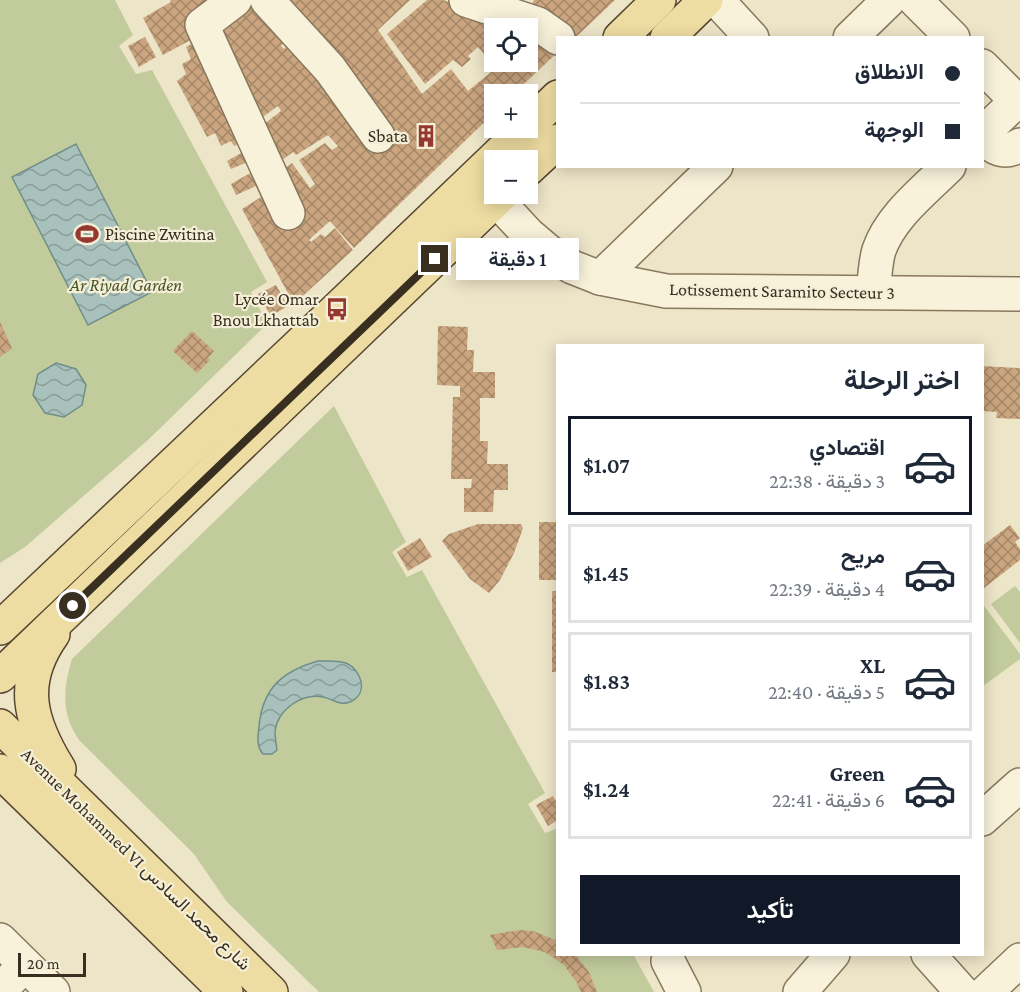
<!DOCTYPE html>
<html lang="ar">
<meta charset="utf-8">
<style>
body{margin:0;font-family:"Crimson Pro",Vazirmatn,serif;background:#f6f6f7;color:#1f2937;direction:rtl;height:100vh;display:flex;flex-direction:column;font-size:22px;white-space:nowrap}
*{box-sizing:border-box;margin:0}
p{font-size:20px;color:#747a83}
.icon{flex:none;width:33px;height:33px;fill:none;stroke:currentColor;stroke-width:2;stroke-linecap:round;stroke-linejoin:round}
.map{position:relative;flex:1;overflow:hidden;direction:ltr}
.side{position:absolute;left:556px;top:344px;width:428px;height:612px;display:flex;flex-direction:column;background:#fff;border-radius:0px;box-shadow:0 3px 15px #0003;direction:rtl}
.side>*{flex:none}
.banner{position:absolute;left:556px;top:36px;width:428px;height:132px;border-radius:0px;box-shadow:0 3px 15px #0003;direction:rtl;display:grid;align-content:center;height:132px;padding:0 24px;background:#fff}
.buttons{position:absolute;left:484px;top:18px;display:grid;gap:12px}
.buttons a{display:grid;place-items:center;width:54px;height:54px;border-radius:0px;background:#fff;box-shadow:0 3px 15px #0003;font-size:30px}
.scale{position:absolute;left:18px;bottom:15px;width:68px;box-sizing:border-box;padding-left:6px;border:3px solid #392f20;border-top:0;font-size:16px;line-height:21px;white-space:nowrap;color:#392f20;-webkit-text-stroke:4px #f5efd7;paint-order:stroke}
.end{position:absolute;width:27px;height:27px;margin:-14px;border:8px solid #392f20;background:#fff;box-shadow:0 0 0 3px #fff}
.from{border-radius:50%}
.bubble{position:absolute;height:42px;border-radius:0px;background:#fff;box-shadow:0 3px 15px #0003;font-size:20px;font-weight:600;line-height:42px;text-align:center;direction:rtl}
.banner b{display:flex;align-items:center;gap:21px;height:57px;font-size:22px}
.banner b+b{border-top:2px solid #e0e1e3}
.banner i{width:15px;height:15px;background:#1f2937}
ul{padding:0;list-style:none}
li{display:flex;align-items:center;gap:18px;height:99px;margin:0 12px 9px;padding:0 12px;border:3px solid #e0e1e3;border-radius:0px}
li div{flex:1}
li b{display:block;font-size:22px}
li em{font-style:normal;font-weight:600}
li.active{border-color:#111827}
li>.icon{width:54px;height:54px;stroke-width:1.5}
h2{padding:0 24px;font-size:27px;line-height:72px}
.primary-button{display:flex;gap:12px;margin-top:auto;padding:12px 24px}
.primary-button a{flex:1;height:69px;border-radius:0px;background:#111827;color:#fff;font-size:24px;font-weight:600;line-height:69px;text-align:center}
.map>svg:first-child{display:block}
</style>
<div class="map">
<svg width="1020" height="992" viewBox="0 0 1020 992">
<defs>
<pattern id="water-waves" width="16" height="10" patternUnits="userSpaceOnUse" patternTransform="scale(1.5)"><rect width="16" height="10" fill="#a9c1bc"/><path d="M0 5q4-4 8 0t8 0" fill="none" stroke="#8b9d98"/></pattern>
<pattern id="building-cross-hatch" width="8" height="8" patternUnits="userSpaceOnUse" patternTransform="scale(1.5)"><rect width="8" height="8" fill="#caa57f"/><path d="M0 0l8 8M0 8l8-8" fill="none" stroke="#a58768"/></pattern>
</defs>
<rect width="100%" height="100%" fill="#ede5c8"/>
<g fill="#c1cb9c">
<path d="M0,0H115L133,35L119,46L136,74L152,70L267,282L251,292L267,324L149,439L25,547L0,563Z"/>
<path d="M334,406L406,542L392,552L407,577L422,570L545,793L528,804L545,833L558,828V954H633L654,992H319L227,902L194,854L79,740C61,714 63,688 72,659Z"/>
<path d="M1015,586L1020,592V643L991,604Z"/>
<path d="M982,603L1020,654V659L983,686Z"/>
</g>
<g fill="url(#water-waves)" stroke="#6f908a" stroke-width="1.5">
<path d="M76,144L152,292L88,325L12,177Z"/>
<path d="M56,363L76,369L86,385L82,405L64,417L45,413L33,395L38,374Z"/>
<path d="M318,661C327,661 337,660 346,663C362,670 369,694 350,702C339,706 333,699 323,697C302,693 278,709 275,731C275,737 276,744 277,750L272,754H263C256,746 258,736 259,727C262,688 283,671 318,661Z"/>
</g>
<g fill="url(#building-cross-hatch)" fill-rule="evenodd">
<path d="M170,0H226L200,35L163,55L143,18L171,2Z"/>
<path d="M245,0H258L291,35L281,46L284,49L294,39L326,74L361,123L377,142L383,137L334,68L308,36L293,22L274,0H410L378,30L422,94L451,69L468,91L496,68L478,47L468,56L471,59L462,67L453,60L425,84L387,34L427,0H443L505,21L520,22L558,52L513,94H495V112L354,248L330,221L309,240L311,242L321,234L325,237L335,228L353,250L294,304L242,209L261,197L256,186L236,195L231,184L254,171L250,161L231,169L227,161L243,152L239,144L234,146L231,141L221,146L215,133L207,137L177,81L186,74L182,64L191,59L186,47L201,39L246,131L244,135L288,227L295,222L291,216L293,214L276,175L292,163L310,188L315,184L299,160L325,143L332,150L338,146L328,135L296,155L293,152L274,166L256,130L281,111L278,106L253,124L232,81L242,76L240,72L230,75L208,27ZM495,28H528V62H495Z"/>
<path d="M534,0H615L575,38H568L528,12Z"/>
<path d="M145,37L156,57L139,67L128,46Z"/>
<path d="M276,285L288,306L271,316L258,294Z"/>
<path d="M0,322L12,348L0,357Z"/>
<path d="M438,326L468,327L467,350H474L473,372H495V398H480V441H488L487,464H508V490H494L493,512H464V488H471L472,479H451L453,397H460V386L437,385Z"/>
<path d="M192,331L214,351L208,358L210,360L197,373L173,351Z"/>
<path d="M982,366L1020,368V419L996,418L997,412L982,411Z"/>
<rect x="539" y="522" width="19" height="58"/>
<path d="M478,524H521L523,528L514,553L500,580L489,593L470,579L442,541L449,534Z"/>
<path d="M1010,525L1020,538L1015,542L1020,549V560L984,588L982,546Z"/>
<path d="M420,538L432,557L408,571L397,552Z"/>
<rect x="552" y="591" width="6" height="81"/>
<path d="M553,796L558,805V820L548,826L536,805Z"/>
<path d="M519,930L533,931L558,941V954H575L589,972L597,992H581L577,983L564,965L545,952L523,947L497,950L490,935Z"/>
</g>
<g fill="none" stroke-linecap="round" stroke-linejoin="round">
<g stroke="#88785d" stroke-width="36">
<g id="minor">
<path d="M235,0L202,25L288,213"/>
<path d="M267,0L330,69L378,136"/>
<path d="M466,0L538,24L558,38"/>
<path d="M717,0L752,38"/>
<path d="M915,0L953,38"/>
<path d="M850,38L889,0"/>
<path d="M982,66L1017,101"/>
<path d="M982,134L1020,98"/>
<path d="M982,136C994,149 1004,155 1020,145"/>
<path d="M476,178L528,234L548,251L572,267L600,278L666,291L1020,294"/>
<path d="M600,278L716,166"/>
<path d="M873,292C875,279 875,263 879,250C891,216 924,191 949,166"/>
<path d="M982,819L1020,785"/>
<path d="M0,940L53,992"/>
<path d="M928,954L962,992"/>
<path d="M668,961L684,992"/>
<path d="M0,990L25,965"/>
<path d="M800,992L833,954"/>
<path d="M986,992L1020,960"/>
</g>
</g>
<g stroke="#574631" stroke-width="36">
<g id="major">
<path d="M620,38L659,0"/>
<path d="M667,38L706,0"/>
<path d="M528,126L558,97"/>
<path d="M528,169L558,141"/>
<path d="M0,628L337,309L526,128"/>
<path d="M53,634C18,683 30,722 59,769"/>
<path d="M0,676L502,194"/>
<path d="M0,726L271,992"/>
<path d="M0,771L226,992"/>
</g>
</g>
<use href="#minor" stroke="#f8f2db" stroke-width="33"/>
<use href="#major" stroke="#eedda2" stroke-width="33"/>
</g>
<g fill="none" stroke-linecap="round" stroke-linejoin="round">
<path stroke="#392f20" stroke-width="8" d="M73,606L435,259"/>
</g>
<defs>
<g id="building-bare" transform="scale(1.8)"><path d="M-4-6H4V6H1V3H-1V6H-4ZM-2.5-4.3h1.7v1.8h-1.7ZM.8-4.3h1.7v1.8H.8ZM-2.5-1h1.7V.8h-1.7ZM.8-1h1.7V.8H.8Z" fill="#953830" stroke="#f5efd7" stroke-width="2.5" paint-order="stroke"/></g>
<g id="stadium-bare" transform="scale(1.8)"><path d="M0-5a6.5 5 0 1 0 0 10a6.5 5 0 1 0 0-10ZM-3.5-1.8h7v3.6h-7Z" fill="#953830" stroke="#f5efd7" stroke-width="2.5" paint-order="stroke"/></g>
<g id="bus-bare" transform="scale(1.8)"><path d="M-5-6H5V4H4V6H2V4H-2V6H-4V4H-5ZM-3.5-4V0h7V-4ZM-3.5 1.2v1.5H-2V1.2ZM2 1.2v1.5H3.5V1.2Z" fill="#953830" stroke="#f5efd7" stroke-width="2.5" paint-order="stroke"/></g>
</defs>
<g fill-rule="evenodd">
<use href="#building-bare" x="426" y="136"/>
<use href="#stadium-bare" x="87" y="234"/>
<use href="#bus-bare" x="337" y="309"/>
</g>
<g text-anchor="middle" stroke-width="4.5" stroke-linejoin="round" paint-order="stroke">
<g font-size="18" fill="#392f20" stroke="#f5efd7" text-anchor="end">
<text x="408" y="142">Sbata</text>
<text x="105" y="240" text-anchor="start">Piscine Zwitina</text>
<text x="319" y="305">Lycée Omar<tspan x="319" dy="21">Bnou Lkhattab</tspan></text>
</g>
<g font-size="18" font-style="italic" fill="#465528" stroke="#f5efd7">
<text x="126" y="291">Ar Riyad Garden</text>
</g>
<g font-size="18" fill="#392f20" stroke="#f5efd7">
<text transform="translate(782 291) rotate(1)" y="6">Lotissement Saramito Secteur 3</text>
<text transform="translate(136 859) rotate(44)" y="6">Avenue Mohammed VI شارع محمد السادس</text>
</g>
</g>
</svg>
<div class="buttons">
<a><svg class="icon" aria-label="locate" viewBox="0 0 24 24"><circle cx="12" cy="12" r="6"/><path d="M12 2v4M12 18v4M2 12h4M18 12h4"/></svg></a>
<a>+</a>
<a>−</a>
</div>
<div class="scale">20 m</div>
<i class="end from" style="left:73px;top:606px"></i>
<i class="end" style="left:435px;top:259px"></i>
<div class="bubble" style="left:456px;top:238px;width:123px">1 دقيقة</div>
<div class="banner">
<b><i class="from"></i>الانطلاق</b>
<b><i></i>الوجهة</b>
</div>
<section class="side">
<h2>اختر الرحلة</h2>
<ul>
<li class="active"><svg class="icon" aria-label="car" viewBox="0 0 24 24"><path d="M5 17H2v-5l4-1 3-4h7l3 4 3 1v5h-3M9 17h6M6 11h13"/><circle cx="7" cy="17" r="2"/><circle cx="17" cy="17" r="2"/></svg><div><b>اقتصادي</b><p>3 دقيقة · 22:38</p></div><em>$1.07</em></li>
<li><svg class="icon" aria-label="car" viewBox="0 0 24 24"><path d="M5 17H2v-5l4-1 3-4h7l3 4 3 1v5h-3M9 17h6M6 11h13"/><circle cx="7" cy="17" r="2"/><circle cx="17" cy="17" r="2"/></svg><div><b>مريح</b><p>4 دقيقة · 22:39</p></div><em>$1.45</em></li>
<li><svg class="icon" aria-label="car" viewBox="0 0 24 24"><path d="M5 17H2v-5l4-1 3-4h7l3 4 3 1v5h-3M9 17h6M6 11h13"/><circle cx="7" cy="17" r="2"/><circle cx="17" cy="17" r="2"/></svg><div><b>XL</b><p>5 دقيقة · 22:40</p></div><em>$1.83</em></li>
<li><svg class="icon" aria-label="car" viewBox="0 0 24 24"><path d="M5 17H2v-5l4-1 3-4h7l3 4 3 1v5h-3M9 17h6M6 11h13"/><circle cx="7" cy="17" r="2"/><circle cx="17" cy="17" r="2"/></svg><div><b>Green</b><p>6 دقيقة · 22:41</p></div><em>$1.24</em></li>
</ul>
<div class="primary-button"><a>تأكيد</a></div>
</section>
</div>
